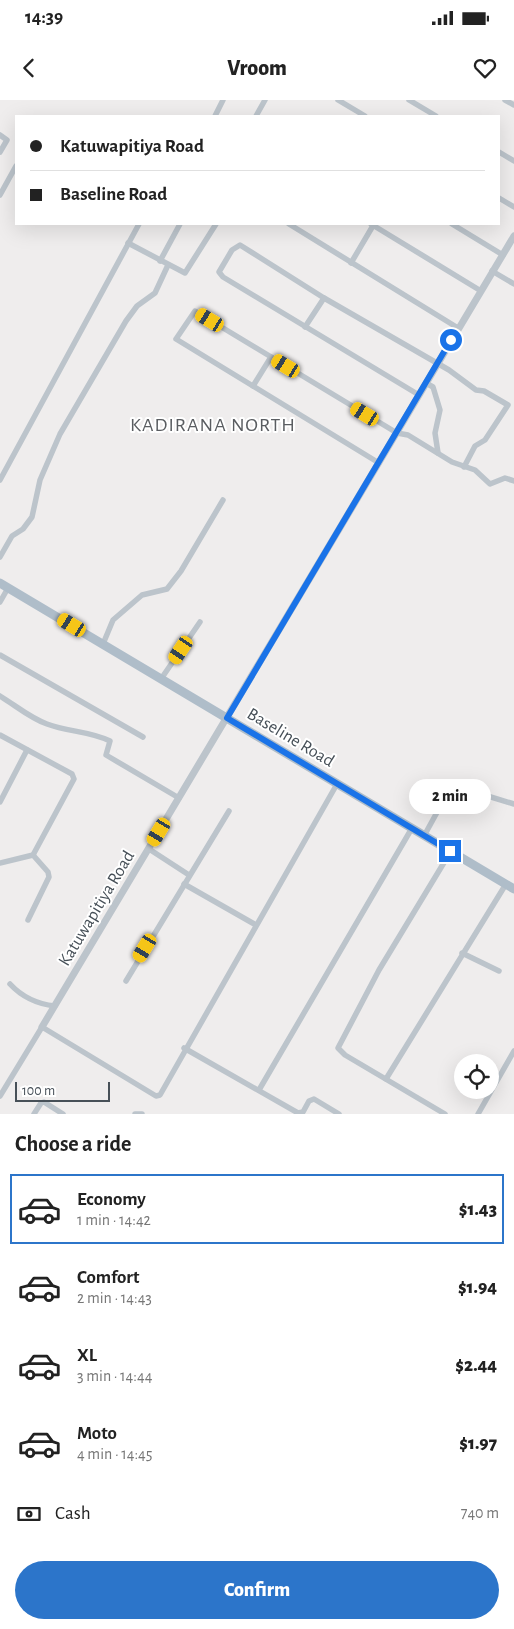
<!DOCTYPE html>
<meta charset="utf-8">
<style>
body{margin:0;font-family:"Alegreya Sans",sans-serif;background:#f2f2f2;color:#222;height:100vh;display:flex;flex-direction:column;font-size:19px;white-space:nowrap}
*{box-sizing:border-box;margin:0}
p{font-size:16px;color:#767676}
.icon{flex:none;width:28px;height:28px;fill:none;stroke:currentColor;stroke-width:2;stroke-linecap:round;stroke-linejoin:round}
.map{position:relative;height:1014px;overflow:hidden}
.panel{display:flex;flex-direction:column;background:#fff;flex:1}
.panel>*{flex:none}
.banner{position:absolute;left:15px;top:15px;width:485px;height:110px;border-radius:0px;box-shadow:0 5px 20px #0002;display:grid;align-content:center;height:110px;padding:0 15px;background:#fff}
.tools{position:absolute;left:454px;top:954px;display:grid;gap:10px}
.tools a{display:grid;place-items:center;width:45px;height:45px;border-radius:50%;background:#fff;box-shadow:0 5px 20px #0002;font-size:25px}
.scale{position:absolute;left:15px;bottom:12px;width:95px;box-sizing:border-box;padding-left:5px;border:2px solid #475058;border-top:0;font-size:14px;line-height:18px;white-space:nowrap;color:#475058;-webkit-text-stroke:4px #fff;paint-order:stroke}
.end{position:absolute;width:22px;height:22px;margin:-11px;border:6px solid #1a73e8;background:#fff;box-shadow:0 0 0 2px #fff}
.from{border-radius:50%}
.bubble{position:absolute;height:35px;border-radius:18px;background:#fff;box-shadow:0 5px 20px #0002;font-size:16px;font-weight:800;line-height:35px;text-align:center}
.car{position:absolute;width:15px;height:30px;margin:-15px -8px;border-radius:6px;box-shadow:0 0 4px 1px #0007;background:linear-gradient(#f5c518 24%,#345 0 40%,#f5c518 0 76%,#345 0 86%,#f5c518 0)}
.banner b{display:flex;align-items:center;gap:18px;height:48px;font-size:19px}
.banner b+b{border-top:1px solid #e0e0e0}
.banner i{width:12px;height:12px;background:#222}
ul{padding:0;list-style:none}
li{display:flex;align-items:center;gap:15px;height:70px;margin:0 10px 8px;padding:0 5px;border:2px solid transparent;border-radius:0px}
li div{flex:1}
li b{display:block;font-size:19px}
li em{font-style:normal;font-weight:800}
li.active{border-color:#2c75ca}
li>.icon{width:45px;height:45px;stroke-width:1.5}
h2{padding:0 15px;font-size:22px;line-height:60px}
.pay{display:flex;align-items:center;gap:12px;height:55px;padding:0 15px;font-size:19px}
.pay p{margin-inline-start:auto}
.primary-button{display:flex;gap:10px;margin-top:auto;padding:10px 15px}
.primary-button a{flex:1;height:58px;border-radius:30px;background:#2c75ca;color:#fff;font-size:20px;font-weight:800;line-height:58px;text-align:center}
.status{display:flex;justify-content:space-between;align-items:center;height:35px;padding:0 25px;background:#fff;direction:ltr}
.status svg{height:14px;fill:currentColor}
header{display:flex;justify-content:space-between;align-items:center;height:65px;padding:0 15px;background:#fff;font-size:22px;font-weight:800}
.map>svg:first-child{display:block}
</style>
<div class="status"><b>14:39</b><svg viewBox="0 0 49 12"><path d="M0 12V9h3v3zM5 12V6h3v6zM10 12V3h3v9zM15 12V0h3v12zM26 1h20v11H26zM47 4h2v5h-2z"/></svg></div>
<header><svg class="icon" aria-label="back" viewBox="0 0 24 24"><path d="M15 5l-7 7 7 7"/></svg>Vroom<svg class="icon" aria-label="heart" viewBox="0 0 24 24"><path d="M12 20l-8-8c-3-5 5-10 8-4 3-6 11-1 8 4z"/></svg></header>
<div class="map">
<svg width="514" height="1014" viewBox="0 0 514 1014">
<rect width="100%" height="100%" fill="#efeded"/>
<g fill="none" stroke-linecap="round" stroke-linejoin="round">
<g stroke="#bcc4cb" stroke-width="5.5">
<path d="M338,0L365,16"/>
<path d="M409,0L436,16"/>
<path d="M505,0L514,5"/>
<path d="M215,16L223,0"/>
<path d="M256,16L265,0"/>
<path d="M0,35L7,40L0,52"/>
<path d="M499,52L514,61"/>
<path d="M0,95L16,66"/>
<path d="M499,98L514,107"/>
<path d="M289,124L458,228"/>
<path d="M371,124L481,191"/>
<path d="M452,124L503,155"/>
<path d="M128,143L185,173L216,124"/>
<path d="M160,161L180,124"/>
<path d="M351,163L374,124"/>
<path d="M492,171L514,184"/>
<path d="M305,227L324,198"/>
<path d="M426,283L433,287L440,310L435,333L438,353"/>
<path d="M253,286L271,257"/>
<path d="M419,295L223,177L219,172L232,150L240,145L324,198L449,270L476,290L484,291L508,305L485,340L475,346L464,367"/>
<path d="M379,363L176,239L195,211L397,333L408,335L452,362L475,370L490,384L505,378L514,381"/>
<path d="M0,380L139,124"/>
<path d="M0,457L12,436L23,429L32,417L40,380L60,334L126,221L137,206L155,193L168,165"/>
<path d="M0,502L8,488"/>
<path d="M103,544L113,520L142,495L167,489L181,471L223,400"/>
<path d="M0,555L143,637"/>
<path d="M161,579L200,522"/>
<path d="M0,596C15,605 30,618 47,624C68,632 90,631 110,641L106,655L179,698"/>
<path d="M0,635L72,674L74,679L33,755L0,763"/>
<path d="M0,702L27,650"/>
<path d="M424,736L452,685L514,704"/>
<path d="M149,749L189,775"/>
<path d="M184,784L256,825"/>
<path d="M28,820L49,777L48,772L33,755"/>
<path d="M462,853L499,871"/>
<path d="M126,881L229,711"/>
<path d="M10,884C22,897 37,904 55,906"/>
<path d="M184,948L298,1013L303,1012L309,1001L314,999L339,1014"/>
<path d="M386,979L506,784"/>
<path d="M259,990L412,728"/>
<path d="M0,996L42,927L156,996L160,995L337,684"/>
<path d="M34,1014L41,1003L44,1002L63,1014"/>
<path d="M135,1014H142"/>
<path d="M445,1014L345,955L338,948L379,870L451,751"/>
<path d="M478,1014L514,951"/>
</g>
<path stroke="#bcc4cb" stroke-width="7" d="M42,927L514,136"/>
<path stroke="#afbdc9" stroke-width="9" d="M0,483L514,789"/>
</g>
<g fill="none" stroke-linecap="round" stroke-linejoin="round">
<path stroke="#1a73e8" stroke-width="6" d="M450,751L227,618L451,240"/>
</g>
<g text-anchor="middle" stroke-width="4" stroke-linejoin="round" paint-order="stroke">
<g font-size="18" fill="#475058" stroke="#fff">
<text transform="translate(291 637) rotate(31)" y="6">Baseline Road</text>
<text transform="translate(96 808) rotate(-59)" y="6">Katuwapitiya Road</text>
</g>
<g font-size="20" letter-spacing="1" fill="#5a5d61" stroke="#fff">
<text x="213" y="331">KADIRANA NORTH</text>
</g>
</g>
</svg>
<div class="tools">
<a><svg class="icon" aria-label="locate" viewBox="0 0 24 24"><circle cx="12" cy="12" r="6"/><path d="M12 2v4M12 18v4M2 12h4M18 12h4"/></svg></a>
</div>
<div class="scale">100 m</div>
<i class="end from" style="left:451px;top:240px"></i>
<i class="end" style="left:450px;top:751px"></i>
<div class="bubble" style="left:409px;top:679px;width:82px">2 min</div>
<i class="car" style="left:210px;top:220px;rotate:301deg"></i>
<i class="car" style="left:286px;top:266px;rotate:301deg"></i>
<i class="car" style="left:365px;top:314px;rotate:301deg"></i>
<i class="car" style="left:72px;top:525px;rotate:301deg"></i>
<i class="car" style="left:181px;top:550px;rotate:214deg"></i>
<i class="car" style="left:159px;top:732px;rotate:211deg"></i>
<i class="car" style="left:145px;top:848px;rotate:211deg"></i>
<div class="banner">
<b><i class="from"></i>Katuwapitiya Road</b>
<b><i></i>Baseline Road</b>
</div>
</div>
<section class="panel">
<h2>Choose a ride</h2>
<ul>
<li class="active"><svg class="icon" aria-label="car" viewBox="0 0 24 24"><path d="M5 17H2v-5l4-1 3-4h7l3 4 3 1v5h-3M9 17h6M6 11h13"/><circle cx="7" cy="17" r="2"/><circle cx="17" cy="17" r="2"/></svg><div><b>Economy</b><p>1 min · 14:42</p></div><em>$1.43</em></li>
<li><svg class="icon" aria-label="car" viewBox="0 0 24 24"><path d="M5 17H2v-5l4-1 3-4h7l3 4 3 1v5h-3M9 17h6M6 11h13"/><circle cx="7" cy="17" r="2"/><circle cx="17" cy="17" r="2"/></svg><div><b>Comfort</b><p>2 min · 14:43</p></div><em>$1.94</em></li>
<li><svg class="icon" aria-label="car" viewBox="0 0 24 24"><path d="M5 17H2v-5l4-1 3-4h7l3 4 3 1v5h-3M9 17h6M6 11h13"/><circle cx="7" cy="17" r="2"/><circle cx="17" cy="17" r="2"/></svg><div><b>XL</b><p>3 min · 14:44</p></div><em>$2.44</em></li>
<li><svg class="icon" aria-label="car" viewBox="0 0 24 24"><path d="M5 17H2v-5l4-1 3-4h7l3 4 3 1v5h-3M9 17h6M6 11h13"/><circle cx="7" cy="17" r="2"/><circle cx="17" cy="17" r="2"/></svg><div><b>Moto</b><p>4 min · 14:45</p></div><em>$1.97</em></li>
</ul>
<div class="pay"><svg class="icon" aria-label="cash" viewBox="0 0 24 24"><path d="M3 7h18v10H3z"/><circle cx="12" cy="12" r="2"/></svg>Cash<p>740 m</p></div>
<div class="primary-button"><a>Confirm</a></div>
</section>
